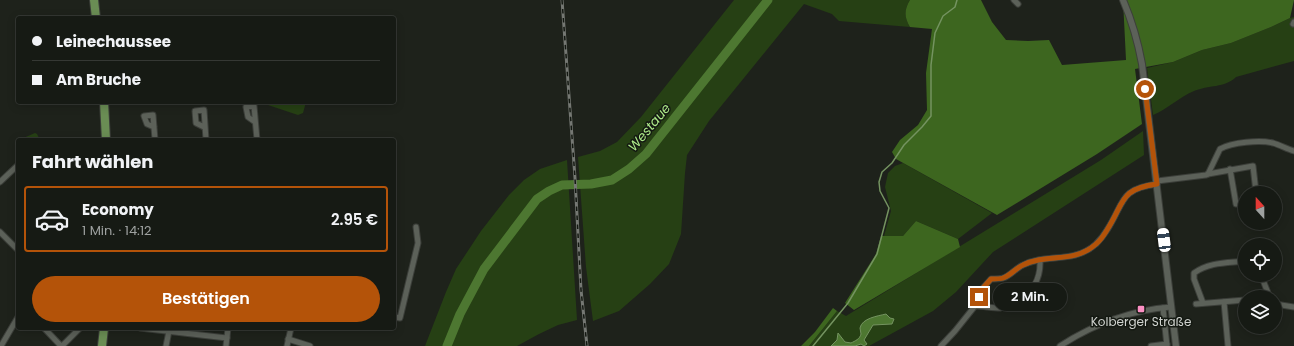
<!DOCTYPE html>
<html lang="de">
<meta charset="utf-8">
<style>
body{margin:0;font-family:Poppins,sans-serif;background:#1f231d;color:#f1f3f6;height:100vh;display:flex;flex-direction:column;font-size:15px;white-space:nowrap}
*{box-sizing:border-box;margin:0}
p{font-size:13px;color:#9ea1a0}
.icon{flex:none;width:22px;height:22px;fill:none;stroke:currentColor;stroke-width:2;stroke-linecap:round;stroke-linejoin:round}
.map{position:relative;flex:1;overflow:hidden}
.details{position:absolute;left:16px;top:138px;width:380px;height:192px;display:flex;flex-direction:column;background:#161a14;border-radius:4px;box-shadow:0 2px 10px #0003,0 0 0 1px #353834}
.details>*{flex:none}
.hud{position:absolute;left:16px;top:16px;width:380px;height:88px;border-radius:4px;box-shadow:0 2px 10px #0003,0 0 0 1px #353834;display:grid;align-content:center;height:88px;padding:0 16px;background:#161a14}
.needle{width:26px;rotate:339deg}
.buttons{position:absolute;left:1238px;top:186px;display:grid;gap:8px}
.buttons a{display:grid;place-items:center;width:44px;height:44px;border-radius:50%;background:#161a14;box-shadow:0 2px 10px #0003,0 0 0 1px #353834;font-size:20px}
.end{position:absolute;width:18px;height:18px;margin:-9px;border:5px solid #b45309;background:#fff;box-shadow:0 0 0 2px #fff}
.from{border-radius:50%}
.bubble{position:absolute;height:28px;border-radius:14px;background:#161a14;box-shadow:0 2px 10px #0003,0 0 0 1px #353834;font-size:13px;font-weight:600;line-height:28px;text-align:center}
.car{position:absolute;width:12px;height:24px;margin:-12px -6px;border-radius:5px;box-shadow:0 0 3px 1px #0007;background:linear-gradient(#fff 24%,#345 0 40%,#fff 0 76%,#345 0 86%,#fff 0)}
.hud b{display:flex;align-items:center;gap:14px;height:38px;font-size:15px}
.hud b+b{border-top:1px solid #353834}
.hud i{width:10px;height:10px;background:#f1f3f6}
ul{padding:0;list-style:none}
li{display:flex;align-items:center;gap:12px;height:66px;margin:0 8px 6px;padding:0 8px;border:2px solid transparent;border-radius:4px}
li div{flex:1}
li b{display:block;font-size:15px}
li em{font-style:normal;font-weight:600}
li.current{border-color:#b45309}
li>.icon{width:36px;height:36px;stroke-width:1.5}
h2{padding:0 16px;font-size:18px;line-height:48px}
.action{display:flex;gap:8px;margin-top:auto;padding:8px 16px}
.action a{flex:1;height:46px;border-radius:24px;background:#b45309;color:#fff;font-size:16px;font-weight:600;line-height:46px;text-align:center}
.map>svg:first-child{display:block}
</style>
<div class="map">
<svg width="1294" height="346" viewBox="0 0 1294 346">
<rect width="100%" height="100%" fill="#1e221b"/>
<g fill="#264014">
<path d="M734,0H910C904,10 904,17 910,27L839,21L832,14L804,4L709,121L687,155L685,173L681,234L669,264L650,284L619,311L593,321L586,267L578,157L600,151L617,142L641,117Z"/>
<path d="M1294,17V61L1236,77C1225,88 1208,85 1194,91C1179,97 1168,109 1153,115L1147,68L1173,62L1202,50L1231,43L1271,27L1290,18Z"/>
<path d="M262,102H306L303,113L298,115L262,103Z"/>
<path d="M1143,131L1144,155L993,252L956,292L933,311L869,346H809L837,311L846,316L1101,160Z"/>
<path d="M35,133L37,134L40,140H22L21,139Z"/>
<path d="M567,160L577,320L558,325L539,334L517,346H425L446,292L456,269L481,231L509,195L524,180L540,169Z"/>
<path d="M903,163L992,213L958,239L916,221L903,236H884L891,211L885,187L888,173L895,166Z"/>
</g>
<g fill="#3d661f">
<path d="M910,0H981L992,22L1006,40L1028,41L1049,40L1062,65L1126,60L1123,0H1294L1290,18L1271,27L1231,43L1202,50L1173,62L1135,69L1142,124L1097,154L997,215L896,159L892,152L900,140L918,125L927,110L926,73L932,29L910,27C904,17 904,10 910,0Z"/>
<path d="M916,221L958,239L960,247L854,310L845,303L876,254L881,236H903Z"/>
<path d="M833,308L837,311L809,346H801L815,332Z"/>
</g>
<path fill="#4d7731" stroke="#749360" d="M886,314L890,318L894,319L892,324L873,325L864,340L867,344L864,346L861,344L855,346H831L837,340L838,333L845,342L851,343C855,341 860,339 861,334C861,332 860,330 860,328C862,318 878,316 886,314Z"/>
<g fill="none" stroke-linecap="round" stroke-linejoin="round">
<path stroke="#749360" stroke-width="1.5" d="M813,346L848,303L877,254L889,208L880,191L879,182L882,172L892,163L904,145L922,127L931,116V65L935,33L943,16L955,7L957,0"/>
<path stroke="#4d7731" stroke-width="9" d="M447,346L460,314L484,269L537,199L549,191L562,185L591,184L612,180L629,169L646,154L768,0"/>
<g stroke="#3c3f3a" stroke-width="7">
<g id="minor">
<path d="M1014,0L1018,4"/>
<path d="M1293,24L1294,22"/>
<path d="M255,122L248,117L246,107L254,106L257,140"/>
<path d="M154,127L147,124L144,116L153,115L155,140"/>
<path d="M204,127L196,123L195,111L204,110L206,140"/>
<path d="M1230,169L1236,204L1245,202"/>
<path d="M1208,174L1253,166L1256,192"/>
<path d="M1157,181L1206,175L1208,174L1220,149C1232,142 1260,140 1273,143C1280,145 1287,149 1294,151"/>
<path d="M0,182L18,165"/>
<path d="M0,232L18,250"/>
<path d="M1261,275L1268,293V297"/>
<path d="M1224,302L1228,346"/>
<path d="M1203,303L1194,279V273C1209,262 1227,263 1245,261"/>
<path d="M1196,304L1245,300"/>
<path d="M1275,304L1294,307"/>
<path d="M975,306C983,306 992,308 1000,308C1005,307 1010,305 1015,302C1032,294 1041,279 1040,260"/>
<path d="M1163,308L1167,346"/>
<path d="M394,317L400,318L418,243L416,227"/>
<path d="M44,328L61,346"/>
<path d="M140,328L227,338"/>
<path d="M288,339L310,346"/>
<path d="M1,346L18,317"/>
<path d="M62,346L80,328"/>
<path d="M166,346L169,331"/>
<path d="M226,346L228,328"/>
<path d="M287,346L291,328"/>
<path d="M941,346L955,331L975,306L983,288L991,279C994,279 1000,279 1003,278C1010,276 1016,268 1023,265C1046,253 1074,264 1096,244C1100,240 1104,235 1107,230C1125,202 1119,189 1157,184"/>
<path d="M1060,346C1094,324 1131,310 1171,307"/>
<path d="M1151,346L1167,344"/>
</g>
</g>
<g stroke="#3c3f3a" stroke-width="8">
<path id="tertiary" d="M1123,0C1132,21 1138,42 1142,64L1176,346"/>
</g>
<g stroke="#3c3f3a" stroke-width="10">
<g id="primary">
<path d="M94,0L96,18"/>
<path d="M104,102L106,140"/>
<path d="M102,346L104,328"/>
</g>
</g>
<use href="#minor" stroke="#5c6159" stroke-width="5"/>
<use href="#tertiary" stroke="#5c6159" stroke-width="6"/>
<use href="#primary" stroke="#6a8d54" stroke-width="8"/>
<g stroke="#757873" stroke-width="3">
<path id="rail" d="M562,0L575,178L581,290L587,346"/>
</g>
<use href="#rail" stroke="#141912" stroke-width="1.5" stroke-dasharray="4.5" stroke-linecap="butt"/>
</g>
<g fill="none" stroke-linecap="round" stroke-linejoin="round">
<path stroke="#b45309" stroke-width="5" d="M979,297L983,288L991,279C994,279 1000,279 1003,278C1011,275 1016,268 1023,265C1046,253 1074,264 1096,244C1101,240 1104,235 1107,230C1125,202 1119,189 1157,184L1145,89"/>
</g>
<rect fill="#fb8fc3" stroke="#141912" stroke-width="1.5" x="1137" y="305" width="8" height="8" rx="2"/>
<g text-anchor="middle" stroke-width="3" stroke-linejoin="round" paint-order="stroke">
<g font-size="12" fill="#d0d3cf" stroke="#141912">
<text x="1141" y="326">Kolberger Straße</text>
</g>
<g font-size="13" font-style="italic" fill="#adea89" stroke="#141912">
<text transform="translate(649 127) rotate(-50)" y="5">Westaue</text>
</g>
</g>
</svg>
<div class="buttons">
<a><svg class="needle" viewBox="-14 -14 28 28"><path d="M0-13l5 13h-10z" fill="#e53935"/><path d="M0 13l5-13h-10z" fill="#9ea1a0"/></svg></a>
<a><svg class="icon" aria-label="locate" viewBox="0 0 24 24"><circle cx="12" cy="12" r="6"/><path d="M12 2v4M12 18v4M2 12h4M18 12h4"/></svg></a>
<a><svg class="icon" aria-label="layers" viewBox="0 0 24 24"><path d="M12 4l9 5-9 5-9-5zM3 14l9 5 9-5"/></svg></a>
</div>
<i class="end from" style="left:1145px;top:89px"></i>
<i class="end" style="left:979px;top:297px"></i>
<div class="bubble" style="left:993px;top:283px;width:74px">2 Min.</div>
<i class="car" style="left:1164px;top:240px;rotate:353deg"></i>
<div class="hud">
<b><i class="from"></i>Leinechaussee</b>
<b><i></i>Am Bruche</b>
</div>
<section class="details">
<h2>Fahrt wählen</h2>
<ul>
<li class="current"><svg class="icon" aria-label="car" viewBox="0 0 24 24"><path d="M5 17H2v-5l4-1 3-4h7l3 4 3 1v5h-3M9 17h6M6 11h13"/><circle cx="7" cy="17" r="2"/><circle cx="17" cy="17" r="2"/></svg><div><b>Economy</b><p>1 Min. · 14:12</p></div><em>2.95 €</em></li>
</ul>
<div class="action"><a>Bestätigen</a></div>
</section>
</div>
